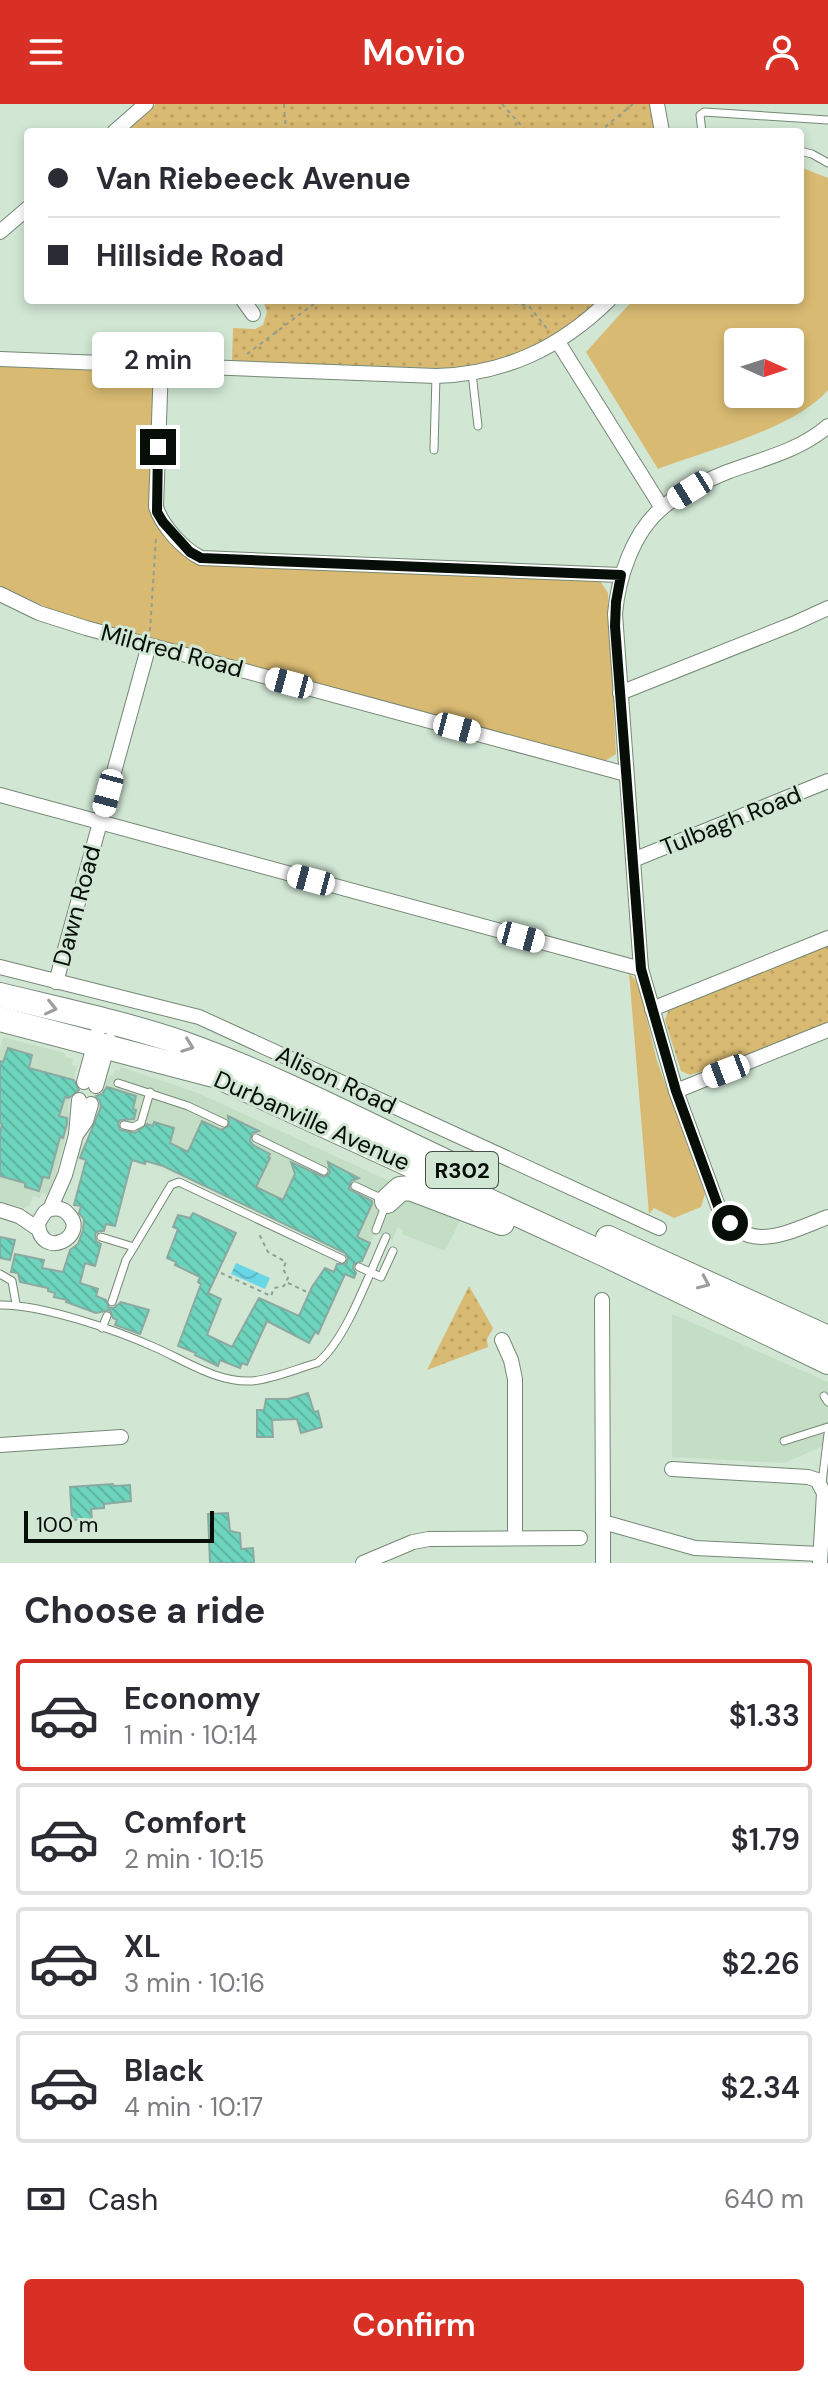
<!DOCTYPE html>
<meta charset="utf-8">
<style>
body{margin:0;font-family:"DM Sans",sans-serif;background:#f7f7f7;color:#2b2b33;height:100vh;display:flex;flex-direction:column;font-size:30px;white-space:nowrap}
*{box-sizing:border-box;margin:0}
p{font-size:26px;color:#7c7c81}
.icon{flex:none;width:44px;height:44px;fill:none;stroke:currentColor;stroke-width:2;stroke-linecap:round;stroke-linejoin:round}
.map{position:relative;height:1459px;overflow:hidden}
.side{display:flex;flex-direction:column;background:#fff;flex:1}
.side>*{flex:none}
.guide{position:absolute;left:24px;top:24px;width:780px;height:176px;border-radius:8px;box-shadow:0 4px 12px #0003;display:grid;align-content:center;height:176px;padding:0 24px;background:#fff}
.needle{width:52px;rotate:93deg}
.tools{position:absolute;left:724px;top:224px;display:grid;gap:16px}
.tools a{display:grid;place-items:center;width:80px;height:80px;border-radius:8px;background:#fff;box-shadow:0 4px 12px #0003;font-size:40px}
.scale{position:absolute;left:24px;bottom:20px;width:190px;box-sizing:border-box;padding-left:8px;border:4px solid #070e08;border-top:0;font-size:22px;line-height:28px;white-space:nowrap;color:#070e08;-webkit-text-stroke:6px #d1e6d3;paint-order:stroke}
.end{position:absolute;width:36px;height:36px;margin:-18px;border:10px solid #070e08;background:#fff;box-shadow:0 0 0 4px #fff}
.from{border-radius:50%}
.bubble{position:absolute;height:56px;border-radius:8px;background:#fff;box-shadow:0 4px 12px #0003;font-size:26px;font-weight:600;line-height:56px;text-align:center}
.car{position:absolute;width:24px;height:48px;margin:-24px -12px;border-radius:10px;box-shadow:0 0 6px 2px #0007;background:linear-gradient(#fff 24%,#345 0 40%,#fff 0 76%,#345 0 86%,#fff 0)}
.guide b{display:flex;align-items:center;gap:28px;height:76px;font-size:30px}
.guide b+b{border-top:2px solid #e1e1e2}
.guide i{width:20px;height:20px;background:#2b2b33}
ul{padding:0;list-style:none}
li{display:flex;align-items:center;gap:24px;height:112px;margin:0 16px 12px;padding:0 8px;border:4px solid #e1e1e2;border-radius:8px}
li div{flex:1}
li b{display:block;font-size:30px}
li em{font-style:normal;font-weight:600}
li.on{border-color:#d93025}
li>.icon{width:72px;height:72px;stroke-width:1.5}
h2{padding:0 24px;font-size:36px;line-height:96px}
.pay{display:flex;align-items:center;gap:20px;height:88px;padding:0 24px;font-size:30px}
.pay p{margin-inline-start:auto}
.cta{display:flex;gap:16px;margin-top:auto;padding:16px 24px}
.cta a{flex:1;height:92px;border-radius:8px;background:#d93025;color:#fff;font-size:32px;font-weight:600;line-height:92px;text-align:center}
header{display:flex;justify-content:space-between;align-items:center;height:104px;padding:0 24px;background:#d93025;color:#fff;font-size:36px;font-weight:600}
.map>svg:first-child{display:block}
</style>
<header><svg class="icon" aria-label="menu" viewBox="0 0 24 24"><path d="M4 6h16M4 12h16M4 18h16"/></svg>Movio<svg class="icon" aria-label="person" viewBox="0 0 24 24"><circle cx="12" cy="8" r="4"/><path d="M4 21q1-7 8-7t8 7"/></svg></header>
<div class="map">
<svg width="828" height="1459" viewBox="0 0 828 1459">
<defs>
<pattern id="park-dots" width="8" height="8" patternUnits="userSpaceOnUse" patternTransform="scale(2)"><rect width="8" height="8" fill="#d9ba72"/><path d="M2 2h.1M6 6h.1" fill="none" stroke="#b99f61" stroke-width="1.8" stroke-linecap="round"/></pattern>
<pattern id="water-waves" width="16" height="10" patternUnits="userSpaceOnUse" patternTransform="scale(2)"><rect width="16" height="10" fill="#69d6e6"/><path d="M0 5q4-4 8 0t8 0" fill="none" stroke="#5ab6c4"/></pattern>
<pattern id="building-back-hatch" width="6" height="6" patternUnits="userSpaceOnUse" patternTransform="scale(2)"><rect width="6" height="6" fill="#6dd4bd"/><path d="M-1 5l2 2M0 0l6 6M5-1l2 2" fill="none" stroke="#5db5a1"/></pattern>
</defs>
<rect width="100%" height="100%" fill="#d1e6d3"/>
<g fill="#c4dec5">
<path d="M3,933L65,949V953L73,955L72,961L77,962L68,1002L70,1016L51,1088L48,1091L42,1089L40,1094L33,1092L30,1101L24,1104L3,1098L0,1100V944Z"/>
<path d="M121,963L198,989L463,1111L445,1147L402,1130L403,1126L398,1123L392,1136L376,1128L370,1139L170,1039L174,1024L154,1018L153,1022L144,1020L141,1031L122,1026L117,1048L86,1056L77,1053L81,1038L89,1040L106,976L110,971H114L115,966L119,968Z"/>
<path d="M672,1210L828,1278V1340L784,1359L672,1353Z"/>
</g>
<g fill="#d9ba72" fill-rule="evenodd">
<path d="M800,63L828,74V286C794,325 708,346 658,365L586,248L633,196H800ZM738,238H790V290H738Z"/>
<path d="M0,261L141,267L149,271L154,280L149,400C153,422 176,446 194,458L600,477L608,489L616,650L605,657L61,510L0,482Z"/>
<path d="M629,869L638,879L657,957L705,1090L701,1103L674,1114L654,1104L649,1110Z"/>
</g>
<g fill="url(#park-dots)">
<path d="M156,0H650L655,28H124Z"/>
<path d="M263,196H601L554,233L502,256L453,265L232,257L233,224L255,225L263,221L267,208Z"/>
<path d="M828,841V918L710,965L690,971L681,967L665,916L669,905Z"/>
<path d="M469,1182L493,1224L487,1235L488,1243L427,1266Z"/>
</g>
<path fill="url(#water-waves)" d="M236,1159L270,1174L265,1185L231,1170Z"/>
<g fill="url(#building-back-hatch)" stroke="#8ca9a1" stroke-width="2">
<path d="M8,944L32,951L29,964L74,976L79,986L69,994L65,993L59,1012L67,1014V1019L63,1034L60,1033L49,1074L43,1073L39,1087L25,1083V1079L0,1072V1029L2,1020L0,1019V957L3,958Z"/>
<path d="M107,983L136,992L133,1005L136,1006L134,1015L120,1016L118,1020L120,1026L135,1029L147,1020L153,1022L154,1018L174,1024L170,1039L188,1048L202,1017L221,1026L229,1022L228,1012L259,1027L252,1029L250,1037L253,1041L270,1050L268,1053L270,1054L256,1083L283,1096L295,1070L291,1058L324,1073L330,1069L328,1058L359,1074L351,1077L349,1085L372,1097V1100L357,1133L370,1139L362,1157L354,1160L353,1164L356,1169L354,1174L345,1170L318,1230L315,1228L309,1239L267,1217L247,1261L242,1259L240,1264L220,1256L218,1262L195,1251L196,1249L178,1242L201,1180L198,1178L200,1173L175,1161L176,1158L167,1154L178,1125L173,1123L178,1111L190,1114L193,1109L236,1129L208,1189L221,1195L207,1231L232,1243L259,1194L299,1212L312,1183L325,1164L334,1168L337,1160H346L348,1154L345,1149L163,1062L146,1057L145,1060L132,1056L115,1122L106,1120L104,1127H99L95,1130L96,1137L101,1140L95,1162L85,1159L80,1179L98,1185L96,1192L106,1196L109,1204H114L121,1198L149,1206L140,1230L115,1221L117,1216L113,1214L110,1206L96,1209L66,1198L67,1196L54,1193L55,1189L48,1187V1184L20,1178L18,1169L11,1168L15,1150L44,1156L42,1164L63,1168L70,1146L78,1140L83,1126L84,1115L79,1109L81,1102L74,1101L86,1056L80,1054L101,1003L100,997L96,992L102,990Z"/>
<path d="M0,1133L15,1136L10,1156L0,1154Z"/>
<path d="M308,1289L314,1308L318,1307L322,1323L301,1329L297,1315L272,1316L273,1333H257V1306H264L266,1295H288Z"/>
<path d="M113,1380L114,1382L130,1381L131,1397L104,1400V1404L91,1405L92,1415L72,1416L70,1383Z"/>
<path d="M228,1409L230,1427L240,1429L241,1445L253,1444L254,1459H210L208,1410Z"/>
</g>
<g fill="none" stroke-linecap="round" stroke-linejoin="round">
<g stroke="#758876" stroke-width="9">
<g id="lane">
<path d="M702,28L700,11L704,8L828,16"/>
<path d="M800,47L812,50L828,59"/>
<path d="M472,269L478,322"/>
<path d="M434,346L436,272"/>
<path d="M118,979L188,1002L224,1019"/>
<path d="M124,1021L133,1023L141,1019L150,988"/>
<path d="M256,1034L324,1067"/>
<path d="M355,1082L387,1097L376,1126"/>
<path d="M101,1133L134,1143L171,1081L179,1078L342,1155"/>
<path d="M359,1163L381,1173L393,1147"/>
<path d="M0,1170L12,1177L16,1200"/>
<path d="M112,1198L126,1156L134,1143"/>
<path d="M0,1201C40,1200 116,1226 154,1243C184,1256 217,1279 252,1277C273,1275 296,1265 317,1259C346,1237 370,1167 386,1133"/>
<path d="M102,1224L107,1212"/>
<path d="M824,1292L828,1298"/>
<path d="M784,1337L828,1323"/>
<path d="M822,1379L828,1330"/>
</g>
</g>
<g stroke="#758876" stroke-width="16">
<g id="street">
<path d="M657,0L662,28"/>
<path d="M114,28L146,0"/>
<path d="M0,128L28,104"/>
<path d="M243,196L253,210"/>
<path d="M558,238L662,404"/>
<path d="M0,255L436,272C505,270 560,244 609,196"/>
<path d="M161,261L156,403C162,422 183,445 201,454L621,471"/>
<path d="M828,322C799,347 762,355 727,368C705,377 679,389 662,404C633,428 618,474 615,510L641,865L676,987L718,1102C745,1154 788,1128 828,1113"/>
<path d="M0,490L39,509L86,524L626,670"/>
<path d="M620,589L793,520L828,504"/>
<path d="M0,691L641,865"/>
<path d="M633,756L828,677"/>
<path d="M0,863L199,913L659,1124"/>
<path d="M56,878L149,541"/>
<path d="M652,905L828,834"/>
<path d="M84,978L101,916"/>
<path d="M96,982L109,936"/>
<path d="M676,987L828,926"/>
<path d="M76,1031L86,1017L91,1000"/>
<path d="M50,1105C57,1104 63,1104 68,1110C90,1132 40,1158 38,1119L45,1108L50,1105L65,1071L76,1031L79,996"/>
<path d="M0,1106L19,1112L38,1125"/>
<path d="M602,1196L603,1418"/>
<path d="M502,1236L511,1256L515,1275V1434"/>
<path d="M0,1341L121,1333"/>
<path d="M672,1365L808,1373L817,1376L824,1389L820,1459"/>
<path d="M363,1459L413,1438L429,1435L580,1434"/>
<path d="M603,1459V1418L695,1444L820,1450"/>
</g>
</g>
<g stroke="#758876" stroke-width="26">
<g id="primary">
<path d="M0,891C61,906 123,919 182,939C281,974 375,1025 470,1069"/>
<path d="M0,915L217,972L604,1150L828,1258"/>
<path d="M387,1097L400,1085L410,1084L502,1119"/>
<path d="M608,1134L828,1234"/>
</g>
</g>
<g stroke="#8fa091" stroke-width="2" stroke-dasharray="4 4" stroke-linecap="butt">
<path d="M284,0L286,28"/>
<path d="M502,0L527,28"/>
<path d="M599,28L633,0"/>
<path d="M498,196L529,202L547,225"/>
<path d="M247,250L319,196"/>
<path d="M150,527L156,434"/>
<path d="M221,1169L271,1192L274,1184L284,1182L288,1174L283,1165L286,1158L268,1148L258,1128"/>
<path d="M288,1179L309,1189"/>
</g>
<use href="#lane" stroke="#fff" stroke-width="7"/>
<use href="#street" stroke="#fff" stroke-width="14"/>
<use href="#primary" stroke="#fff" stroke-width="24"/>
</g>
<defs><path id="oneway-chevron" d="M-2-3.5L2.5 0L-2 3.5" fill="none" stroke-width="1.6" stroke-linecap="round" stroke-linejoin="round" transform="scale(2)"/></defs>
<g stroke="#9c9f9c">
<use href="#oneway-chevron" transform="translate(51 904) rotate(13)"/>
<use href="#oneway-chevron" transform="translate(188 942) rotate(20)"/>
<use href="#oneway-chevron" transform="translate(704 1179) rotate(24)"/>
</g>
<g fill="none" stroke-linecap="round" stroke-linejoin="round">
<path stroke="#070e08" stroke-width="10" d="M158,343L157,408L163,418L190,448L201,454L621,471L616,498L615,522L641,865L676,987L718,1102L730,1119"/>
</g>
<g text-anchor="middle" stroke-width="6" stroke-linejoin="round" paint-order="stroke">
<rect fill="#d1e6d3" stroke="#444f45" stroke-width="2" x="426" y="1048" width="72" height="36" rx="6"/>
<g font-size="22" font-weight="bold" fill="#070e08">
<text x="462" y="1074">R302</text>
</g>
<g font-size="24" fill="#070e08" stroke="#d1e6d3">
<text transform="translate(172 547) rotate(15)" y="8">Mildred Road</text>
<text transform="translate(731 717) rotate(-22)" y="8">Tulbagh Road</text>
<text transform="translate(77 802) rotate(-75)" y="8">Dawn Road</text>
<text transform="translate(336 976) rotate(25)" y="8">Alison Road</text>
<text transform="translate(312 1017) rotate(24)" y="8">Durbanville Avenue</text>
</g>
</g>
</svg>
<div class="tools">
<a><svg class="needle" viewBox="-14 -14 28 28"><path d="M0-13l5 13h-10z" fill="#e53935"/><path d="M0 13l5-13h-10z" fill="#7c7c81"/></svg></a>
</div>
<div class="scale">100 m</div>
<i class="end from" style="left:730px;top:1119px"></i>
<i class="end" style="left:158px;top:343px"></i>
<div class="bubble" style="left:92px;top:228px;width:132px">2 min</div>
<i class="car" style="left:690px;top:386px;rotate:238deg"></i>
<i class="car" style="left:289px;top:579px;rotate:285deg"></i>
<i class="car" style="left:457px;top:624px;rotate:105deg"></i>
<i class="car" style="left:108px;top:689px;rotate:195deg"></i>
<i class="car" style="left:311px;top:776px;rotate:285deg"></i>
<i class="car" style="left:521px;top:833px;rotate:105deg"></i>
<i class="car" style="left:726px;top:967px;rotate:249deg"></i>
<div class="guide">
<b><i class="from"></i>Van Riebeeck Avenue</b>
<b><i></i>Hillside Road</b>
</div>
</div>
<section class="side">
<h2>Choose a ride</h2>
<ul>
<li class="on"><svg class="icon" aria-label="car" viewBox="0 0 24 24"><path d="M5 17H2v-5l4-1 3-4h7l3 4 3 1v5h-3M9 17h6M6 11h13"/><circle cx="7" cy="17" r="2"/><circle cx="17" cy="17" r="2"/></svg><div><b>Economy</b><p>1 min · 10:14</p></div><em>$1.33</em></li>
<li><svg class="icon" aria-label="car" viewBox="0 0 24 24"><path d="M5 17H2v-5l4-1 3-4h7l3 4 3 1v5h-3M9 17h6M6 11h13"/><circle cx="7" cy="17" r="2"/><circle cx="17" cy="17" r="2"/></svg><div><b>Comfort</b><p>2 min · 10:15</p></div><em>$1.79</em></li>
<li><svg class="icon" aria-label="car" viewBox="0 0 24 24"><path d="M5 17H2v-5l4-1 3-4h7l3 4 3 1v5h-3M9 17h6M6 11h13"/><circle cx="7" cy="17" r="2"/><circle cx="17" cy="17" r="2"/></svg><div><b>XL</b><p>3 min · 10:16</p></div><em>$2.26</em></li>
<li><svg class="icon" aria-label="car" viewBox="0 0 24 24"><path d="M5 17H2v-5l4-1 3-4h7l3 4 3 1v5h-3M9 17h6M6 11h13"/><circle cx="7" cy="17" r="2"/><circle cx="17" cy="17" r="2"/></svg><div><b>Black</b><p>4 min · 10:17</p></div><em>$2.34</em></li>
</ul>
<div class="pay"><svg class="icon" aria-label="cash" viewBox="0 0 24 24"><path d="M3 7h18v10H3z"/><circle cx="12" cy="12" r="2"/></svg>Cash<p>640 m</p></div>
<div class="cta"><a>Confirm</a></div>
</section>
